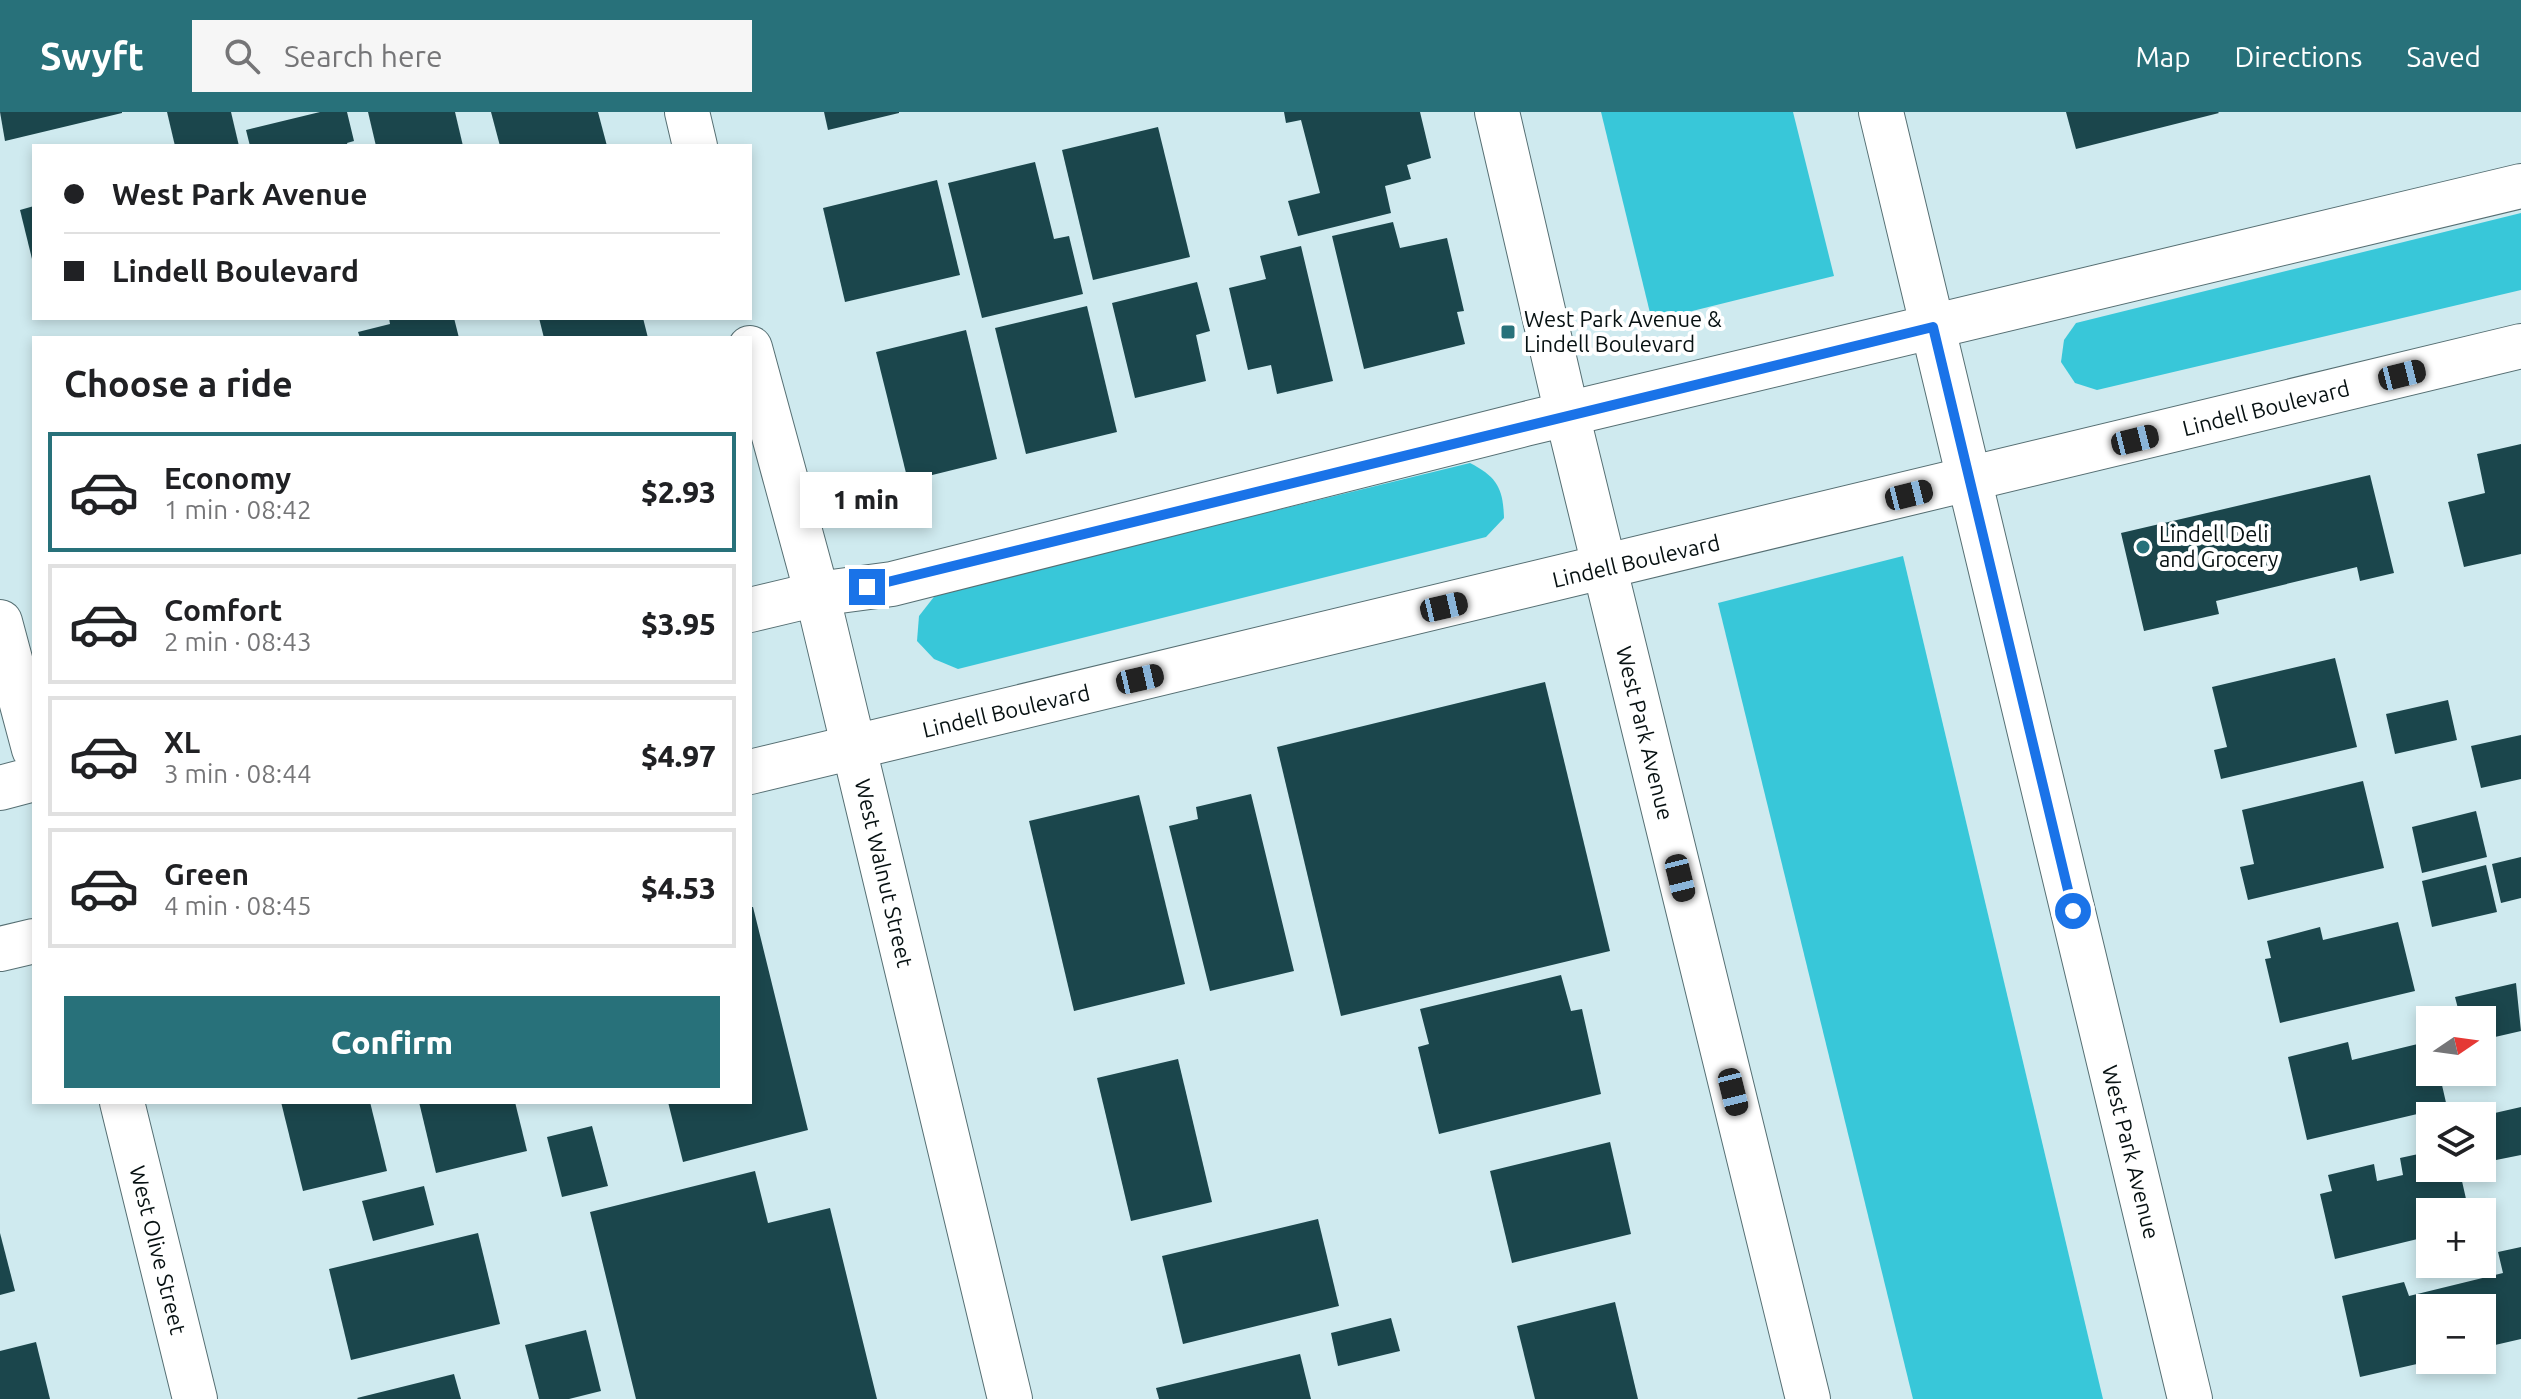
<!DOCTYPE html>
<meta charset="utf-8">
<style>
body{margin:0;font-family:Ubuntu,sans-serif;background:#f6f6f6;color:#202124;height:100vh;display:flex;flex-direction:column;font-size:30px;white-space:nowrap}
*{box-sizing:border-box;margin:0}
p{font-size:26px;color:#757577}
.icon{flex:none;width:44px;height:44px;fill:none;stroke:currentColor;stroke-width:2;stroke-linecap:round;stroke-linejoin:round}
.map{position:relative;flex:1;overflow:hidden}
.panel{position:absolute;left:32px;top:224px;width:720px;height:768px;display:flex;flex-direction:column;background:#fff;border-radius:0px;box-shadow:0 4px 12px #0003}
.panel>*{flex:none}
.banner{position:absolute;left:32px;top:32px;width:720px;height:176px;border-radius:0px;box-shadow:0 4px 12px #0003;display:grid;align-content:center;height:176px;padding:0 32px;background:#fff}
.needle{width:52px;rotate:77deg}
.buttons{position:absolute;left:2416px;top:894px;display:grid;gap:16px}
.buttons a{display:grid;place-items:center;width:80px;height:80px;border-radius:0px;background:#fff;box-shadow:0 4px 12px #0003;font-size:40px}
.end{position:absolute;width:36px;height:36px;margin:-18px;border:10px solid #1a73e8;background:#fff;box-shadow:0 0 0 4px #fff}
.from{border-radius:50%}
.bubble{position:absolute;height:56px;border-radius:0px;background:#fff;box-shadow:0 4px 12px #0003;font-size:26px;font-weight:800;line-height:56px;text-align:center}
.car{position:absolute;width:24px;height:48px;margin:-24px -12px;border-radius:10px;box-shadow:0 0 6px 2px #0007;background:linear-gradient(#222 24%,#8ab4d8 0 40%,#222 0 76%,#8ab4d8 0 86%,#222 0)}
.banner b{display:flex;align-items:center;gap:28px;height:76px;font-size:30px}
.banner b+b{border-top:2px solid #e0e0e0}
.banner i{width:20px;height:20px;background:#202124}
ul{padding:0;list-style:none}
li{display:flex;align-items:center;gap:24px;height:120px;margin:0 16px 12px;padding:0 16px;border:4px solid #e0e0e0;border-radius:0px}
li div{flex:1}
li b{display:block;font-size:30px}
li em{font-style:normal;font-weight:800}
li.current{border-color:#28717a}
li>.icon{width:72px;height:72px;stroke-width:1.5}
h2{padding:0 32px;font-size:36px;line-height:96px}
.cta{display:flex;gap:16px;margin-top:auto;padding:16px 32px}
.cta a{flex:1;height:92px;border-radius:0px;background:#28717a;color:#fff;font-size:32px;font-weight:800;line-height:92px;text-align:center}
header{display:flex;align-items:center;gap:48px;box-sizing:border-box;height:112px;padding:0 40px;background:#28717a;color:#fff}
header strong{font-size:38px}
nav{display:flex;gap:44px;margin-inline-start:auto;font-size:28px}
.search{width:560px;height:72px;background:#f6f6f6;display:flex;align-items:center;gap:20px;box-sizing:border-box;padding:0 28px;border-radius:0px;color:#757577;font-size:30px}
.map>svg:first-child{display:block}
</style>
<header>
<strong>Swyft</strong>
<div class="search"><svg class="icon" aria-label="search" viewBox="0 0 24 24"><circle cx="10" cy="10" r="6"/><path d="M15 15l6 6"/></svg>Search here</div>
<nav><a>Map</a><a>Directions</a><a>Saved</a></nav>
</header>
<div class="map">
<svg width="2521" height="1287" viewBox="0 0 2521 1287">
<rect width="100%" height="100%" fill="#cfeaef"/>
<g fill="#38c7d9">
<path d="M1601,0H1793L1834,164L1652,209Z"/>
<path d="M2521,101V178L2097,278L2075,271L2061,250L2064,228L2076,211Z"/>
<path d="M1470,351C1497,365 1503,376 1504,406L1486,425L958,557L934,547L917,529L919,504L937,481Z"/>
<path d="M1903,444L2103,1287H1913L1718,491Z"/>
</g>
<g fill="#1b464c">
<path d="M0,0H122V1L5,29Z"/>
<path d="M167,0H231L239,34H175Z"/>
<path d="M320,0H347L354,29L347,31L348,34H250L246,18Z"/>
<path d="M368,0H455L463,34H376Z"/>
<path d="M491,0H598L607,34H500Z"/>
<path d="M824,0H899V1L828,18Z"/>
<path d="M1284,0H1420L1431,46L1407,53L1411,67L1385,74L1391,101L1298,124L1288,89L1320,81L1301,8L1286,11Z"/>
<path d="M2066,0H2218L2219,1L2076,37Z"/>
<path d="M1158,15L1190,145L1093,168L1062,38Z"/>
<path d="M1035,50L1054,127L1069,124L1083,182L982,206L948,71Z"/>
<path d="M937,68L960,163L845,190L823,96Z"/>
<path d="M34,94V151H33L20,98Z"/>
<path d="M1393,110L1400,136L1447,126L1464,199L1457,200L1465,232L1364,257L1332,124Z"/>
<path d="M1301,134L1333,269L1277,282L1271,253L1248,258L1229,176L1266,167L1260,144Z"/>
<path d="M1197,170L1210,219L1196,223L1206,269L1135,286L1112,191Z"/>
<path d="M1087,194L1117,320L1026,342L995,216Z"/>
<path d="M389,206H454L459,226H360L358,220L390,212Z"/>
<path d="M539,206H643L648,226H544Z"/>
<path d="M966,218L997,347L908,369L876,240Z"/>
<path d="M2521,332V442L2464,455L2448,390L2485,381L2477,342Z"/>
<path d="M2370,363L2394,461L2360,469L2357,455L2216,489L2219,502L2144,519L2121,421Z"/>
<path d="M2335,546L2357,635L2221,667L2214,638L2227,635L2212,575Z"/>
<path d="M1545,570L1610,839L1341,904L1277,635Z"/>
<path d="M2448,588L2457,628L2395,642L2386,602Z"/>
<path d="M2521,623V667L2481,676L2471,634Z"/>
<path d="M2363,669L2384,756L2248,788L2240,755L2254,752L2242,698Z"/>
<path d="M1251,682L1294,859L1210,879L1169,714L1198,707L1196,695Z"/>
<path d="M1139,683L1185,872L1074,899L1029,709Z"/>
<path d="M2476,699L2487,745L2422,761L2412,715Z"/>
<path d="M2521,745V786L2501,791L2492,752Z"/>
<path d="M2486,753L2497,800L2432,815L2422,769Z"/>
<path d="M750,795H753L808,1018L683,1050L668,990H750Z"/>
<path d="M2398,810L2415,879L2280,911L2265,847L2271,846L2267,829L2320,815L2323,828Z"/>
<path d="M1561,863L1571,899L1582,897L1601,982L1439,1022L1418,935L1429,932L1420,897Z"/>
<path d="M2516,871L2521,919L2482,928V908H2461L2455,885Z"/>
<path d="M2430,929V960H2439L2447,995L2307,1028L2288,945L2348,930L2352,948Z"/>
<path d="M1178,947L1212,1090L1131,1109L1097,966Z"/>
<path d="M281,990H370L387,1059L303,1079Z"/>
<path d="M419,990H515L527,1039L436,1061Z"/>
<path d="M2521,995V1043L2496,1048L2486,1003Z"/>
<path d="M592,1014L608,1074L562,1085L547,1025Z"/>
<path d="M1610,1030L1631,1122L1512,1151L1490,1059Z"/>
<path d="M2423,1041L2426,1055L2459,1056L2469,1100H2430V1124L2335,1147L2320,1082L2332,1079L2328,1063L2374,1052L2377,1069L2403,1063L2400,1046Z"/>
<path d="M755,1059L768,1111L830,1096L877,1287H636L590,1100Z"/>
<path d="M424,1074L434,1113L373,1129L362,1089Z"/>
<path d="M1318,1107L1339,1194L1183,1232L1162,1144Z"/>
<path d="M0,1121L15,1179L0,1183Z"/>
<path d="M478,1121L500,1212L351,1248L329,1157Z"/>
<path d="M2521,1135V1227L2482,1236V1196H2430V1249L2360,1265L2342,1184L2404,1170L2409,1184L2503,1161L2498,1140Z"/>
<path d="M1615,1190L1638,1287H1535L1517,1214Z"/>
<path d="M1391,1206L1400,1239L1338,1254L1331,1221Z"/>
<path d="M586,1218L601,1279L569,1287H539L525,1233Z"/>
<path d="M36,1230L50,1287H0V1239Z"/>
<path d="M1300,1242L1311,1287H1159L1156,1276Z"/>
<path d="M454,1262L461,1287H358L357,1286Z"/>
</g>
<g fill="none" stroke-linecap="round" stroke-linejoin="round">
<g stroke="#566f73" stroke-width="46">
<g id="minor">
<path d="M687,0L695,34"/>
<path d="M750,236L817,482L1010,1287"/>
<path d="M750,498L817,482L892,472L1525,312L2521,74"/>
<path d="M0,510L34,637"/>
<path d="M750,660L2521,234"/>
<path d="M0,676L34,667"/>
<path d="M0,837L34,829"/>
<path d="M122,990L195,1287"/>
</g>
</g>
<g stroke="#566f73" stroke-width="46">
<g id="trunk">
<path d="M1497,0L1567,302L1808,1287"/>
<path d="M1881,0L2190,1287"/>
</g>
</g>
<use href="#minor" stroke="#fff" stroke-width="44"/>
<use href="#trunk" stroke="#fff" stroke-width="44"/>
</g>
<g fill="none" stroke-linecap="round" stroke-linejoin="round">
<path stroke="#1a73e8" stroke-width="10" d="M867,475L1933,215L2073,799"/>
</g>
<g fill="#28717a" stroke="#fff" stroke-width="3">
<rect x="1500" y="212" width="16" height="16" rx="4"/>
<circle cx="2143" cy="435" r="8"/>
</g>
<g text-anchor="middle" stroke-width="8" stroke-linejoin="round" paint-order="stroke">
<g font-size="22" fill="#071112" stroke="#fff" text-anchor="start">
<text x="1524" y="215">West Park Avenue &amp;<tspan x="1524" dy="25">Lindell Boulevard</tspan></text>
<text x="2159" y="430">Lindell Deli<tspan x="2159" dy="25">and Grocery</tspan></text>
</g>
<g font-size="22" fill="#071112" stroke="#fff">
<text transform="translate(2266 296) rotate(-14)" y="8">Lindell Boulevard</text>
<text transform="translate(1636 449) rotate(-13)" y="8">Lindell Boulevard</text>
<text transform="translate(1006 599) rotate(-13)" y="8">Lindell Boulevard</text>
<text transform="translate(1645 621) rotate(76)" y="8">West Park Avenue</text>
<text transform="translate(884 761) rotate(77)" y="8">West Walnut Street</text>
<text transform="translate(2131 1040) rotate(76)" y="8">West Park Avenue</text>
<text transform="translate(158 1138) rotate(76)" y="8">West Olive Street</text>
</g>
</g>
</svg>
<div class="buttons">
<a><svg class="needle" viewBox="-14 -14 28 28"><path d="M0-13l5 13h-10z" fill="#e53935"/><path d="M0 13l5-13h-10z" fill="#757577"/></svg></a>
<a><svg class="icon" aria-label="layers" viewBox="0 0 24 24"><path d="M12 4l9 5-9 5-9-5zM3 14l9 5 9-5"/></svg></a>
<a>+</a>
<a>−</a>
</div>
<i class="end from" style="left:2073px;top:799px"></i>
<i class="end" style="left:867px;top:475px"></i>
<div class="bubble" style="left:800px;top:360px;width:132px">1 min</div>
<i class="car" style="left:2402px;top:263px;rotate:76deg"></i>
<i class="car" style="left:2135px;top:328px;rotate:76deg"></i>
<i class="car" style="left:1909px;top:383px;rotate:76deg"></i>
<i class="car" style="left:1444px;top:495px;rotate:77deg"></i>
<i class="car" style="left:1140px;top:567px;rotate:77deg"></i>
<i class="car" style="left:1680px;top:766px;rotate:166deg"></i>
<i class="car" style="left:1733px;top:980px;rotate:166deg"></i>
<div class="banner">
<b><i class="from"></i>West Park Avenue</b>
<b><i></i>Lindell Boulevard</b>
</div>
<section class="panel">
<h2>Choose a ride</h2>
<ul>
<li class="current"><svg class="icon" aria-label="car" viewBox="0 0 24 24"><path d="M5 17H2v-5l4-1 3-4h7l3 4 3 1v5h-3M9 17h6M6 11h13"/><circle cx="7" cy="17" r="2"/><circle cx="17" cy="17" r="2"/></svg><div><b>Economy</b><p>1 min · 08:42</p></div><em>$2.93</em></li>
<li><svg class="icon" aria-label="car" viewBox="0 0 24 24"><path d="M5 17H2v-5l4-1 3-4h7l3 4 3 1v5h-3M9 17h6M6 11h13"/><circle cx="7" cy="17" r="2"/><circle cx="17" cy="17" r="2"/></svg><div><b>Comfort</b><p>2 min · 08:43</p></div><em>$3.95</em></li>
<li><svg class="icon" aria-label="car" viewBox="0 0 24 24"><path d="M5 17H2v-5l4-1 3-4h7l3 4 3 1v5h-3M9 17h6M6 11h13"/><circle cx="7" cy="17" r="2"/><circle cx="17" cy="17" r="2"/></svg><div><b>XL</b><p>3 min · 08:44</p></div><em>$4.97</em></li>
<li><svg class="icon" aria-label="car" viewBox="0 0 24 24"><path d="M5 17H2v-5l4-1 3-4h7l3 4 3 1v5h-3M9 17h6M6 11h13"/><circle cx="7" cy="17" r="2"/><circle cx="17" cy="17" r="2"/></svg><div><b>Green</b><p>4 min · 08:45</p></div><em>$4.53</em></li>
</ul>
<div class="cta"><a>Confirm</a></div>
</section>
</div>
